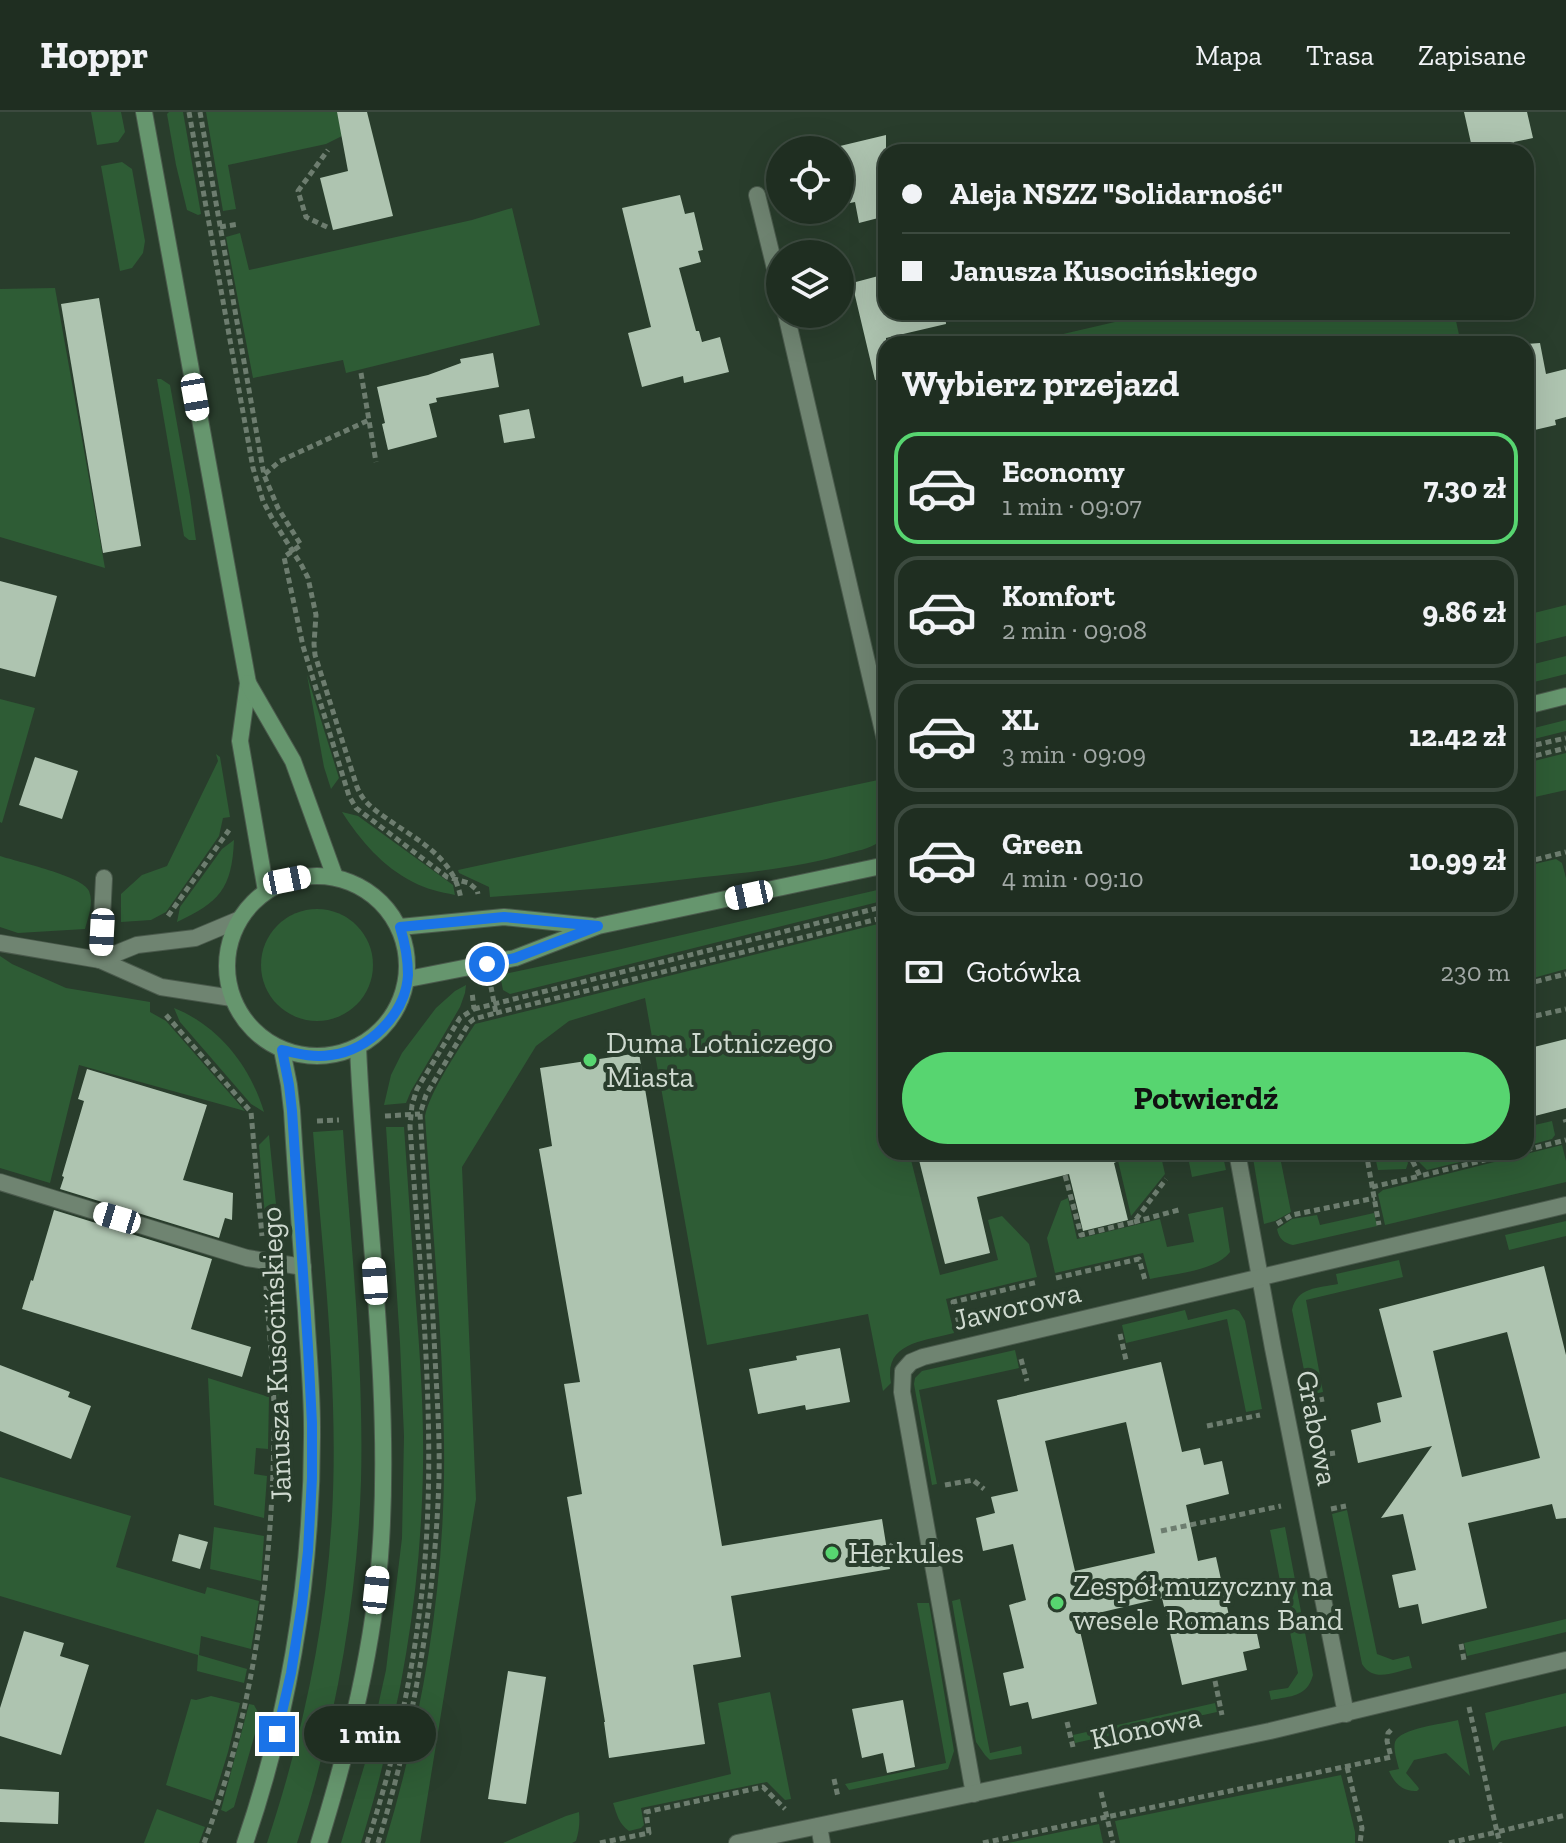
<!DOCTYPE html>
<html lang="pl">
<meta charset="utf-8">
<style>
body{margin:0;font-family:"Zilla Slab",serif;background:#27362a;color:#f1f3f6;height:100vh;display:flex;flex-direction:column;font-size:30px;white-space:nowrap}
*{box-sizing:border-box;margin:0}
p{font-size:26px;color:#a1a8a5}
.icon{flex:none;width:44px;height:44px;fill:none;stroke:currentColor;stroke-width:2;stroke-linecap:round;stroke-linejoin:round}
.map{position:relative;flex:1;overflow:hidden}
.side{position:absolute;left:878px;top:224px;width:656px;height:824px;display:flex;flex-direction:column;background:#1f2e21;border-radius:24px;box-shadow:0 8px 32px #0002,0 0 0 2px #3c4a3f}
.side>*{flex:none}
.top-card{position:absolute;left:878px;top:32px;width:656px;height:176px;border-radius:24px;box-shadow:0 8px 32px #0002,0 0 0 2px #3c4a3f;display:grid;align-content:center;height:176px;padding:0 24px;background:#1f2e21}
.fabs{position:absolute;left:766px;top:24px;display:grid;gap:16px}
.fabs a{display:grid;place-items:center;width:88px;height:88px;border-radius:50%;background:#1f2e21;box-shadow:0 8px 32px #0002,0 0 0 2px #3c4a3f;font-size:40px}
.end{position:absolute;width:36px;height:36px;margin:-18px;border:10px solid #1a73e8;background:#fff;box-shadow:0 0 0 4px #fff}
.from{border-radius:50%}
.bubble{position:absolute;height:56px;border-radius:28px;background:#1f2e21;box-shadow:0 8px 32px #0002,0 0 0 2px #3c4a3f;font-size:26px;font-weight:700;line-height:56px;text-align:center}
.car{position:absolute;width:24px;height:48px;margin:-24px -12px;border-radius:10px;box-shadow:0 0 6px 2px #0007;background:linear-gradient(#fff 24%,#345 0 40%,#fff 0 76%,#345 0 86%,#fff 0)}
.top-card b{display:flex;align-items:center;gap:28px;height:76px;font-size:30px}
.top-card b+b{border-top:2px solid #3c4a3f}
.top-card i{width:20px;height:20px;background:#f1f3f6}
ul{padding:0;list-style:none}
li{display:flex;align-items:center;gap:24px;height:112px;margin:0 16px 12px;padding:0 8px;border:4px solid #3c4a3f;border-radius:24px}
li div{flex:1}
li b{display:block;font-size:30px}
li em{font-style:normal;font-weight:700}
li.selected{border-color:#57d570}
li>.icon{width:72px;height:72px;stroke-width:1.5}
h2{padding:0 24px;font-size:36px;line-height:96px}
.pay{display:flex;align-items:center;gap:20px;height:88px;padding:0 24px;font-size:30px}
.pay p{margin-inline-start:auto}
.button{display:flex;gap:16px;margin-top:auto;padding:16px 24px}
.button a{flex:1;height:92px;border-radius:48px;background:#57d570;color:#111;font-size:32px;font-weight:700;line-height:92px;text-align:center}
header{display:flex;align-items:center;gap:48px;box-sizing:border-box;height:112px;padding:0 40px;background:#1f2e21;border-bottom:2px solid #3c4a3f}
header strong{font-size:38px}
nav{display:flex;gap:44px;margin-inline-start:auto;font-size:28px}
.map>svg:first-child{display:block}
</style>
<header>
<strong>Hoppr</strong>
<nav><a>Mapa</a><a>Trasa</a><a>Zapisane</a></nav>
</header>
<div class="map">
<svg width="1566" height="1731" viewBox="0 0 1566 1731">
<rect width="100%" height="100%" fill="#293d2c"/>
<g fill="#2e5c35">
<path d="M91,0H121L125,20L118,30L97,33Z"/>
<path d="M169,0H183L201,102L198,103L187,98L176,53L167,2Z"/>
<path d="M206,0H337L342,24L326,32L228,53L236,97L223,99Z"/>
<path d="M122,50L132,57L145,129L143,141L132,156L120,159L101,54Z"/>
<path d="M512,96L540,213L346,261L343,248L253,266L226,125L240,121L249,158L472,108Z"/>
<path d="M55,176L105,456L0,425V177Z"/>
<path d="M1158,200H1454L1461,232H1020Z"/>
<path d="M157,267H161L170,273L190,384L196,428H189L184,424Z"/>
<path d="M1566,493V524L1526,534V503Z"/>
<path d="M1566,544V562L1526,572V554Z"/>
<path d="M307,563L339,666L331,677L324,655Z"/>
<path d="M0,587L35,596L2,711L0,710Z"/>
<path d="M1566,608V619L1526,629V618Z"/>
<path d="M1566,641V678L1526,687V651Z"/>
<path d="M216,642L220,645L230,705L223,706L219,724L166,800L151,808L121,810V782L142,763L167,754L218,649Z"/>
<path d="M878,668C882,682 893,716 882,727C874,736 860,738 849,741C802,755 753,760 704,765C633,774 562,780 490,785L489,775L459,761L458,758Z"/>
<path d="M342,700L358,704L453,773L455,783C440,780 426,777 413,770C383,755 360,728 342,700Z"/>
<path d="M234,728C232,777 219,790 177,810L180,795L222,737Z"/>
<path d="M0,744C18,750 83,764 89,779C94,791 88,806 85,817L18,821L0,815Z"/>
<path d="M1556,747L1562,751L1566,766V857L1526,868V754Z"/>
<path d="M886,776V788L510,882L503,878L500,863L617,838Z"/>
<circle cx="317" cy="853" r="56"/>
<path d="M886,810V1040H909L940,1163L998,1148L988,1108L1002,1104L1029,1132L1037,1165L946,1187L954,1221C925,1229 883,1230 891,1271L883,1279L868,1202L707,1233L645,886L569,909L536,934L462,1055L476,1387L420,1731H385C424,1601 446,1467 444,1331C443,1222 432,1113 425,1004C430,979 460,935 475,912Z"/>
<path d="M0,844L12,852L66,876L150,890V900L166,909L245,999L79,953L50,1071L0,1056Z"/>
<path d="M466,873L465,881L460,895L411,979L406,991L384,993L391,963L402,941L436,896L455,879Z"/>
<path d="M174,896C219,914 250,954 264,1000L251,992L180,910Z"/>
<path d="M1552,1009L1555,1023L1552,1027L1526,1034V1015Z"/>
<path d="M386,1015H404C408,1073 412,1132 416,1191C420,1245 424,1300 423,1355C421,1486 399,1606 361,1731H341L366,1648L386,1558L402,1426L404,1324L400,1231Z"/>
<path d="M343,1018C351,1135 364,1252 361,1369C357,1492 335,1614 297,1731H267C302,1625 326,1516 332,1403C339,1276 323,1147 313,1020Z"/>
<path d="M269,1023L278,1112L276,1118L267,1128L259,1033Z"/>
<path d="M1562,1033L1566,1049V1070L1385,1113L1378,1082L1383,1078Z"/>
<path d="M1116,1040H1160L1165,1062L1131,1104Z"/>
<path d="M1187,1040H1222L1226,1058L1192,1065Z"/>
<path d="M1252,1040H1279L1291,1100L1275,1109L1264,1112Z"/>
<path d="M1374,1040H1403L1408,1051L1406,1057L1378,1058Z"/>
<path d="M1413,1040H1461L1463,1046L1460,1050L1427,1058L1417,1048Z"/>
<path d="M1068,1086L1077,1127L1160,1107L1167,1135L1194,1130L1188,1102L1223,1095L1230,1140C1216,1159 1173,1162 1150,1167L1143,1141L1055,1161L1047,1126L1061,1089Z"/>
<path d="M1374,1101L1377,1114L1293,1133C1284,1131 1279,1127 1277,1117L1292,1107L1317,1103L1320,1113Z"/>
<path d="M1566,1109V1124L1509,1138L1505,1123Z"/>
<path d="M1399,1148L1403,1165L1306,1188L1323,1280L1309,1283L1292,1198C1297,1175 1318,1176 1338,1172L1336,1162Z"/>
<path d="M270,1167L277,1173L283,1183V1222L278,1286Z"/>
<path d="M1234,1197L1239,1199L1245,1209L1262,1297L1246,1300L1227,1207L1126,1231L1122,1213L1185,1198L1188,1208Z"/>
<path d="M1015,1238L1019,1256L919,1278L937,1372L932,1373L914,1272L915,1266L922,1259Z"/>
<path d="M208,1266L269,1285L268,1337L256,1336L254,1362L267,1364L264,1406L214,1393Z"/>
<path d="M0,1365L131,1404L116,1455L205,1482L207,1475L259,1489L251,1537L201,1524L199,1543L247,1557L244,1571L197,1559L198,1543L0,1484Z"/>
<path d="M1347,1398L1377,1542L1393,1548L1409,1544L1412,1556C1394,1560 1374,1571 1362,1552L1332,1402Z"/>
<path d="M214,1415L264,1424L261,1469L210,1457Z"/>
<path d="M1285,1415L1313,1563C1307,1585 1291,1584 1271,1588L1269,1579L1288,1576L1298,1561L1270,1418Z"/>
<path d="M960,1487L990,1641L1021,1634L1022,1642L990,1648L985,1643L976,1630L952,1489Z"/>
<path d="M917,1491H929L954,1639L948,1657L849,1678L845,1672L946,1651Z"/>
<path d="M1566,1507V1520L1467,1544L1464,1531Z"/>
<path d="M770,1580L791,1687L785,1688L767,1670L641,1696L644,1713L641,1716L629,1719C619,1712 617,1703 613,1691L731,1662L718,1591Z"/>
<path d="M1566,1581V1614L1501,1629L1493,1639L1485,1601Z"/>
<path d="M211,1584L240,1591L228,1640L213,1689L166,1673L191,1587L196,1588Z"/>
<path d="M1215,1591L1217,1600L1075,1631L1073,1623Z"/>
<path d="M249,1592L254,1593L260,1604L234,1695L226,1700L221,1698Z"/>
<path d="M1458,1608L1470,1664L1446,1641L1414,1648L1406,1661L1418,1675L1419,1677L1417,1679C1403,1680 1394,1671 1389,1659L1399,1657C1397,1649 1393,1637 1395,1630C1400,1616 1444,1612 1458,1608Z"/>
<path d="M1341,1663L1355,1720V1731H1120L1115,1709Z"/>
<path d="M157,1697L205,1715L199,1731H144Z"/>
<path d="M579,1700C580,1711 579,1719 576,1729L572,1731H503L566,1704Z"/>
<path d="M1099,1712L1103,1731H1008Z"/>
</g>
<g fill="#aec4b0" fill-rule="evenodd">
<path d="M337,0H367L393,104L333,118L320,66L348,59Z"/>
<path d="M1464,0H1527L1533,26L1514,30L1516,40H1473Z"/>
<path d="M886,23V104L859,111L855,90L845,92L840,74V34Z"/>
<path d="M680,83L685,102L694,100L703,138L698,139L701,150L679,156L696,219H699L702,230L720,225L729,260L684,271L683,264L642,275L628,221L651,215L622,96Z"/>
<path d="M886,162V200H945L946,212L886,226V267L875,268L852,171Z"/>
<path d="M99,186L141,434L103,441L61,192Z"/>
<path d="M1540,231L1546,262L1566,257V305L1555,308L1556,313L1526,320V232Z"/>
<path d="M493,241L499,275L436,286L437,290L429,292L437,325L388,338L382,312L385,311L377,275L428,263L461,251L460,247Z"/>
<path d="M529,297L535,326L504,331L499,303Z"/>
<path d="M0,469L57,484L35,565L0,556Z"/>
<path d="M35,645L78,659L62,707L19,693Z"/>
<path d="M1566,927V996L1531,1005L1526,985V937Z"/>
<path d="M639,941L722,1434L882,1407L890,1457L731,1484L741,1545L693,1553L705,1632L609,1646L604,1610H605L567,1385L582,1382L564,1272L580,1270L539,1037L552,1034L540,956Z"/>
<path d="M87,957L207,993L183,1068L233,1081L232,1108L225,1106L219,1126L60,1077L64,1065L62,1064L84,989L78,987Z"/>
<path d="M917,1040H1115L1116,1050L1114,1051L1128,1108L1083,1119L1069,1062L977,1085L990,1141L945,1152Z"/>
<path d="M54,1098L212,1147L191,1217L251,1235L242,1265L22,1197L31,1168L33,1169Z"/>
<path d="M1544,1154L1566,1243V1406L1556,1407L1552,1392L1468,1411L1487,1496L1422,1512L1418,1492L1399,1496L1392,1463L1416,1458L1403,1402L1381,1406L1432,1334L1358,1351L1351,1318L1381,1310L1377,1291L1402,1285L1379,1197ZM1507,1220L1540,1346L1462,1365L1433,1239Z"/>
<path d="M840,1236L850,1290L806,1298L805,1293L758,1302L749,1257L797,1248L796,1244Z"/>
<path d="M1161,1250L1182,1340L1200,1336L1204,1353L1222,1349L1229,1382L1186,1393L1198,1449L1216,1445L1230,1508L1253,1503L1260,1536L1243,1540L1247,1558L1182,1573L1162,1486L1077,1506L1097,1592L1032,1607L1028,1590L1010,1594L1003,1561L1024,1556L1009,1493L1026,1488L1013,1432L983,1439L976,1406L995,1401L991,1385L1018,1379L997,1288ZM1126,1310L1155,1441L1075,1459L1045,1329Z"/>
<path d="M0,1253L70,1280L68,1285L91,1294L71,1347L0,1319Z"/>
<path d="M179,1422L208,1430L200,1457L172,1449Z"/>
<path d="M24,1519L64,1531L60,1544L89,1553L61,1643L0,1624V1596Z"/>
<path d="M508,1559L546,1565L526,1692L488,1687Z"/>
<path d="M903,1588L915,1655L887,1661L883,1641L862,1646L852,1597Z"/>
<path d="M0,1677L59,1680L58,1712L0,1710Z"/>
</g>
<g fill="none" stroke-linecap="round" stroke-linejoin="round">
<g stroke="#4a5a4c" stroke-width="18">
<g id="lane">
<path d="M757,83L780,177"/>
<path d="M786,202L886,632"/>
<path d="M100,848L104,766"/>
<path d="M1237,1040L1273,1236L1346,1602"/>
<path d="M0,1070L247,1146L303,1155"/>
<path d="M974,1682L902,1280L903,1259L911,1250L923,1245L1566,1093"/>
<path d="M819,1714L822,1731"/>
</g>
</g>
<g stroke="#4a5a4c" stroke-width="18">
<g id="street">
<path d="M0,831L100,848L161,875L232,886"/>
<path d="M100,848L137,833L195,826L238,808"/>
<path d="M737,1731L1270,1619L1566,1548"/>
</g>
</g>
<g stroke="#4a5a4c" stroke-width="18">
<g id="secondary">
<path d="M144,0L248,571L240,629L266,779"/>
<path d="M248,571L293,649L335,765"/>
<path d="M1526,594L1566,584"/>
<circle cx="317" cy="854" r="90"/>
<path d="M400,815L504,805L592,814"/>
<path d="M408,867L515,846L598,814L886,753"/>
<path d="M245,1731C291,1596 313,1456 312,1314C312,1276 308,1237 306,1199C301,1132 296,1066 292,999L289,973L282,938"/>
<path d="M319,1731C349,1633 375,1533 381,1430C391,1265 365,1100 358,935"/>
</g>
</g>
<g stroke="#6d7d6f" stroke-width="5" stroke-dasharray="6 4" stroke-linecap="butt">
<path d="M189,0L253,356L263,389L273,408L302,454L308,466L316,503L314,532L315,543L357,675C363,690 373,697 386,706C418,729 454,745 461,787"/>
<path d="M200,0L264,363L278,396L301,433L284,445L303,534L349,684L356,696L447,765L469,771L477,778L478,782"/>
<path d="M220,115L239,112"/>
<path d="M327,115L306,105L298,79L328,38"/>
<path d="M361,261L376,350"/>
<path d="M265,362L280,349L369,308"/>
<path d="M1526,635L1566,626"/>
<path d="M1526,646L1566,636"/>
<path d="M1526,750L1566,740"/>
<path d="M168,804L229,718"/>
<path d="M1526,872L1566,862"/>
<path d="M474,897L886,794"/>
<path d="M496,901L886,805"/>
<path d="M166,903L251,1000L262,1124"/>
<path d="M1526,906L1566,897"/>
<path d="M385,1004L420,1002"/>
<path d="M1565,1007L1566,1010"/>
<path d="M317,1009L339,1008"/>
<path d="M1526,1038L1566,1028"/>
<path d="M1366,1040L1379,1113"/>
<path d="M1408,1040L1420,1064L1517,1040"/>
<path d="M1474,1040L1477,1050"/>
<path d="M1065,1063L1081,1123L1134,1110L1166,1067"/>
<path d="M1372,1075L1420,1064"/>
<path d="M1134,1110L1182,1097"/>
<path d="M1277,1112L1292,1103L1375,1086"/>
<path d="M1056,1166L1139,1147L1145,1168"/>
<path d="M959,1211L953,1190L1038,1170"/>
<path d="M1120,1222L1126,1248"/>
<path d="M1021,1247L1027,1269"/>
<path d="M1310,1290L1324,1287"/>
<path d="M1207,1314L1260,1303"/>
<path d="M1320,1343L1335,1341"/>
<path d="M945,1373L973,1368L984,1377"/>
<path d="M1331,1397L1346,1394"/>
<path d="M1161,1419L1281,1394"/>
<path d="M889,1433L905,1441"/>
<path d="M1461,1532L1464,1548"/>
<path d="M1215,1569L1222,1603"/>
<path d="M1469,1595L1497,1720L1566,1703"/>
<path d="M1067,1610L1073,1635"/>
<path d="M1347,1655L1362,1716L1360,1731"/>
<path d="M834,1667L838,1685"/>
<path d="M1101,1680L1113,1731"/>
<path d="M204,1731C254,1600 272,1459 274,1320C275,1271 269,1222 266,1174"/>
<path d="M367,1731C395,1647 414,1558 423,1470C438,1318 420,1165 410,1014L412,993L417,977L460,906L474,897L472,880"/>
<path d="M378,1731C414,1613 435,1490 439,1366C440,1326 437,1285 435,1245C431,1164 425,1083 420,1002L426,983L469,911L474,907L496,901L491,875"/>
<path d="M600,1731L649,1721L646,1700L763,1675L785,1697"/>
<path d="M983,1731L1391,1645L1387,1629L1388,1621L1391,1618"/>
<path d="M1449,1731L1497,1720L1500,1731"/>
</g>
<use href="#lane" stroke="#6f8471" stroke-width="16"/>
<use href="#street" stroke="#6f8471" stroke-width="16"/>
<use href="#secondary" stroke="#66966e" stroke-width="16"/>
</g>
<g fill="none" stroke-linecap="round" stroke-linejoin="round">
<path stroke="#1a73e8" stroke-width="10" d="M277,1622L291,1561L302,1492L308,1439L312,1366V1311L308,1235L292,999L289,973L282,938C299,942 314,946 331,943C369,939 406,901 408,863C408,846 405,831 400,815L504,805L598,814L515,846L487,852"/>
</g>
<g fill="#57d570" stroke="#293d2c" stroke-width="3">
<circle cx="590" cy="948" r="8"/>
<circle cx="832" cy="1441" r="8"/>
<circle cx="1057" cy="1491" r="8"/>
</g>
<g text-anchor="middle" stroke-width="8" stroke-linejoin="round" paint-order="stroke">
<g font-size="30" fill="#ced9cf" stroke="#293d2c" text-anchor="start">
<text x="606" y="941">Duma Lotniczego<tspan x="606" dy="34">Miasta</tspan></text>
<text x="848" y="1451">Herkules</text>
<text x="1073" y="1484">Zespół muzyczny na<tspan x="1073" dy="34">wesele Romans Band</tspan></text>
</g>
<g font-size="30" fill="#ced9cf" stroke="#293d2c">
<text transform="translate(1017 1194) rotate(-13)" y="10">Jaworowa</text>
<text transform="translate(276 1243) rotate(-92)" y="10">Janusza Kusocińskiego</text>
<text transform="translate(1317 1316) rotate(79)" y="10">Grabowa</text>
<text transform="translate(1146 1616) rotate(-12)" y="10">Klonowa</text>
</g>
</g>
</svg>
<div class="fabs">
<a><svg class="icon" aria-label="locate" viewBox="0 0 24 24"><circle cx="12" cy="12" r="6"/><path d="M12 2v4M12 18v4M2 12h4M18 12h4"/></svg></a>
<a><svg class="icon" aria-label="layers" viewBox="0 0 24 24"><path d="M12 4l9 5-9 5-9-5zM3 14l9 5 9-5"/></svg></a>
</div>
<i class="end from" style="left:487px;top:852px"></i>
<i class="end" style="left:277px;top:1622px"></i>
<div class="bubble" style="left:304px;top:1594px;width:132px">1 min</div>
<i class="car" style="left:195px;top:285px;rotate:170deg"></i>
<i class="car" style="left:287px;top:768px;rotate:79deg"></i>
<i class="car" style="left:749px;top:783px;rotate:258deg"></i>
<i class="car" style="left:102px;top:820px;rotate:183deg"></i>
<i class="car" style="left:117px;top:1106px;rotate:287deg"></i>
<i class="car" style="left:375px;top:1169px;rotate:356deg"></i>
<i class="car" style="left:376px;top:1478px;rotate:6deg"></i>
<div class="top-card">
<b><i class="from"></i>Aleja NSZZ &quot;Solidarność&quot;</b>
<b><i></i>Janusza Kusocińskiego</b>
</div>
<section class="side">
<h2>Wybierz przejazd</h2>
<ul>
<li class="selected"><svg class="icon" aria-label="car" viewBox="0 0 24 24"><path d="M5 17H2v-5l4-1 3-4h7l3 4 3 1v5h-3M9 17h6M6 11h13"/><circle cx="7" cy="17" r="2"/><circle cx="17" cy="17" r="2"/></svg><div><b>Economy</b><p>1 min · 09:07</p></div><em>7.30 zł</em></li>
<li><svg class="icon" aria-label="car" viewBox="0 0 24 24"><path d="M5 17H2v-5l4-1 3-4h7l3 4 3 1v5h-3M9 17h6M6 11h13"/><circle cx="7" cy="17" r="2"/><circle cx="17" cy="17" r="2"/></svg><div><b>Komfort</b><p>2 min · 09:08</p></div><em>9.86 zł</em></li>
<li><svg class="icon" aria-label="car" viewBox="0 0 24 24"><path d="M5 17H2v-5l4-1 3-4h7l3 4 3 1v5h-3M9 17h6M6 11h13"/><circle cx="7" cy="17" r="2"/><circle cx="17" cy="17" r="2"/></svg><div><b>XL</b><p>3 min · 09:09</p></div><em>12.42 zł</em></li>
<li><svg class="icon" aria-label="car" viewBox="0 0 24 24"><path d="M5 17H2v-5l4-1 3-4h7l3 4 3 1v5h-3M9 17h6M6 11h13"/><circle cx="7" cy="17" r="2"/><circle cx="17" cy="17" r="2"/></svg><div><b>Green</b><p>4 min · 09:10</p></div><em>10.99 zł</em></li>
</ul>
<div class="pay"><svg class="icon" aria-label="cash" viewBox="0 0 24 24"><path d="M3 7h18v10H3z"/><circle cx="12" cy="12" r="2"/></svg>Gotówka<p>230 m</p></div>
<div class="button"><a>Potwierdź</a></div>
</section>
</div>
